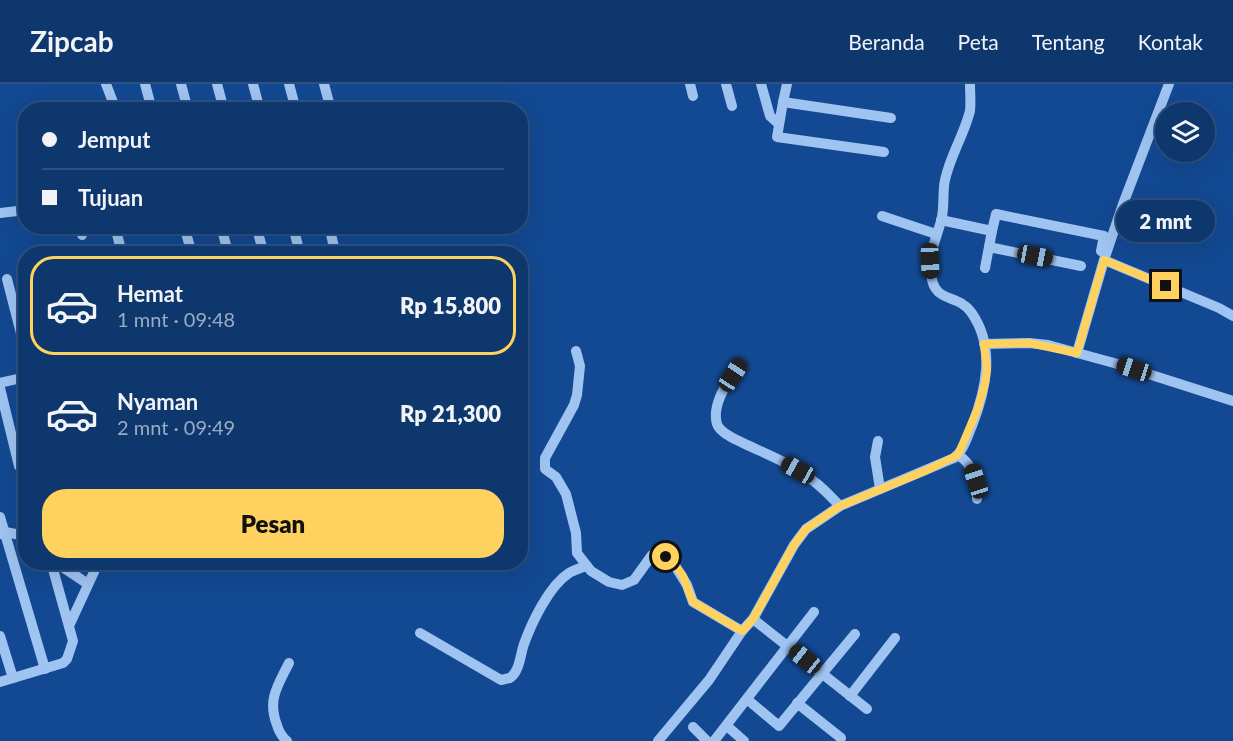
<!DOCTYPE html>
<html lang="id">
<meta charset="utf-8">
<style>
body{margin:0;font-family:Lato,sans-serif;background:#1c4276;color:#f1f3f6;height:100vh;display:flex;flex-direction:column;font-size:22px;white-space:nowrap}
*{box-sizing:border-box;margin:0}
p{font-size:20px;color:#9bacc2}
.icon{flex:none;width:33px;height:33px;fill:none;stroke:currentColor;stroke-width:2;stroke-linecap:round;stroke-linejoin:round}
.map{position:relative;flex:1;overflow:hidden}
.panel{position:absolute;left:18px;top:162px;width:510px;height:324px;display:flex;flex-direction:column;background:#0e376e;border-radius:24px;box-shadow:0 6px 24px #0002,0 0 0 2px #2e5181}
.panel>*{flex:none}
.banner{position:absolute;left:18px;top:18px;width:510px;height:132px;border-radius:24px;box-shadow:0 6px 24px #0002,0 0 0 2px #2e5181;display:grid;align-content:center;height:132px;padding:0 24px;background:#0e376e}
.tools{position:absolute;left:1155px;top:18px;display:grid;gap:12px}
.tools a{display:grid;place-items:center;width:60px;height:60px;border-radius:50%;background:#0e376e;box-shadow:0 6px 24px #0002,0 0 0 2px #2e5181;font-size:30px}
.end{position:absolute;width:27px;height:27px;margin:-14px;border:8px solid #ffd260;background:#111;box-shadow:0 0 0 3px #111}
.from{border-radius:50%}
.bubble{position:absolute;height:42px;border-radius:21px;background:#0e376e;box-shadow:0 6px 24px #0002,0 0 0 2px #2e5181;font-size:20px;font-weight:800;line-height:42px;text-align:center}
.car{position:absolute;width:18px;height:36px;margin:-18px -9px;border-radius:8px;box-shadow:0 0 4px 2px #0007;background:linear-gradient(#222 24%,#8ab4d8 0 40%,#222 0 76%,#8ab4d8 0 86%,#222 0)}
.banner b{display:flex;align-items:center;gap:21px;height:57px;font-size:22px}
.banner b+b{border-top:2px solid #2e5181}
.banner i{width:15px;height:15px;background:#f1f3f6}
ul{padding:10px 0 0;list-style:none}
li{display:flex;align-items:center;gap:18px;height:99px;margin:0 12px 9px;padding:0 12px;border:3px solid transparent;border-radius:24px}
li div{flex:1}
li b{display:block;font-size:22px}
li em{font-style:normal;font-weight:800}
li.current{border-color:#ffd260}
li>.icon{width:54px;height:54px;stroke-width:1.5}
.cta{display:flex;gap:12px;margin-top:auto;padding:12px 24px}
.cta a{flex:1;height:69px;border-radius:24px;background:#ffd260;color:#111;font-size:24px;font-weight:800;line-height:69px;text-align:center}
header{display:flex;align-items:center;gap:36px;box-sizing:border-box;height:84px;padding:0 30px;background:#0e376e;border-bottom:2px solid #2e5181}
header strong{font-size:28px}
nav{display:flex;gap:33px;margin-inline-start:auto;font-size:21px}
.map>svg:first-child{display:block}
</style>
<header>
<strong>Zipcab</strong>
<nav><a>Beranda</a><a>Peta</a><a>Tentang</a><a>Kontak</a></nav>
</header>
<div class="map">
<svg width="1233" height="657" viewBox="0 0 1233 657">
<rect width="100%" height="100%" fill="#134992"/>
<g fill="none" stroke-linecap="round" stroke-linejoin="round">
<g stroke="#9fc4f2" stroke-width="10">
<path d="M106,0L116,26"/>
<path d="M145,0L152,26"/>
<path d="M181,0L188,26"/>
<path d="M217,0L224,26"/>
<path d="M253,0L260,26"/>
<path d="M289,0L296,26"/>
<path d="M324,0L331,26"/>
<path d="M690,0L693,12"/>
<path d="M726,0L732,22"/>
<path d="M761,0L770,32L779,40"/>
<path d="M783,18L787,0"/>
<path d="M884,68L777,53L783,18L891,34"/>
<path d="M23,76L26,83"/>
<path d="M0,129L26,126"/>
<path d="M882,132L936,150"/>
<path d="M941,136L992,147L996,130L1104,152L1101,167"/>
<path d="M80,142L82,151"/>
<path d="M115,142L122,170"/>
<path d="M184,142L190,163"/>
<path d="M221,142L226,161"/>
<path d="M256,142L264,170"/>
<path d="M293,142L300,170"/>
<path d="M989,163L1081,182"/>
<path d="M312,170L334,163L329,142"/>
<path d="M1104,176L1219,224L1233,232"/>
<path d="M985,184L992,147"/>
<path d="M7,195L26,269"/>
<path d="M984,260L1029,259L1048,261L1114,279L1233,317"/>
<path d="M576,267L580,282L577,311L574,321L545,374V385L556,393L566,410L576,449L577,469L591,487L609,498L622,501L634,496L652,471L661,470L674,480L687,501L693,518L742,547"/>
<path d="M1077,269L1104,176L1123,120L1169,0"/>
<path d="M739,280C729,296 711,320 717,340C720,349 735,355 743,359C768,371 795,381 816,399C825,406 832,414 840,422"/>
<path d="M0,299L26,293"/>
<path d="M0,304L19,382"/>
<path d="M878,357L875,373L880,405"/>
<path d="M958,371C974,381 977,397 977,415"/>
<path d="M0,433L45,585"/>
<path d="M0,450L5,448L26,452"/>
<path d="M55,478L88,500"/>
<path d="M753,535L867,625"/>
<path d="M69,542L94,488"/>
<path d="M420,549L501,596L510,594C520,587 520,571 524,560C532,538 549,502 569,489C574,486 581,484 586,482"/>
<path d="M0,552L13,594"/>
<path d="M0,598L63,579L67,575L73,557L51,478"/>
<path d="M850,612L895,554"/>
<path d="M748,616L779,642L855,550"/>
<path d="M797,619L841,654"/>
<path d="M727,642L744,657"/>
<path d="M693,643L707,657"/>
<path d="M287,657C281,652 279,648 277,641C267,616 278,601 289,579"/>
<path d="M658,657L709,596L742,547L753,535L794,461L806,445L840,422L954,374C964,366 967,353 972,342C986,306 996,263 971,228C957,209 934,220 931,190C928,170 936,156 941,137C945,124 942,109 945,96C950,72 964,51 970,27C971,18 970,9 970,0"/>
<path d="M714,657L814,528"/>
</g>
</g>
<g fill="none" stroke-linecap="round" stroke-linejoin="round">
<path stroke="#ffd260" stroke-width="8" d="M666,473L674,480L683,492L693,518L742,547L753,535L794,461L806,445L840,422L927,386L958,371L978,324L985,299L987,285L984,260L1029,259L1077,269L1104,176L1166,202"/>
</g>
</svg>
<div class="tools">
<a><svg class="icon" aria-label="layers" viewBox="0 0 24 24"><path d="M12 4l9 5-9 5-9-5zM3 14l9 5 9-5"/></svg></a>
</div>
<i class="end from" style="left:666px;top:473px"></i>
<i class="end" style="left:1166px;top:202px"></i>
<div class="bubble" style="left:1116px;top:116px;width:99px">2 mnt</div>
<i class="car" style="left:1035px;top:172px;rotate:101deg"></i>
<i class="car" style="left:930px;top:177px;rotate:178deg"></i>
<i class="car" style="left:1134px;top:285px;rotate:288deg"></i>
<i class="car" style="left:733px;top:291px;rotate:33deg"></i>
<i class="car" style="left:798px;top:386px;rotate:299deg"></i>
<i class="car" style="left:976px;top:397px;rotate:342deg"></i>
<i class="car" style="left:805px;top:575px;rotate:309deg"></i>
<div class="banner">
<b><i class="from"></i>Jemput</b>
<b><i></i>Tujuan</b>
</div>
<section class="panel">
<ul>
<li class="current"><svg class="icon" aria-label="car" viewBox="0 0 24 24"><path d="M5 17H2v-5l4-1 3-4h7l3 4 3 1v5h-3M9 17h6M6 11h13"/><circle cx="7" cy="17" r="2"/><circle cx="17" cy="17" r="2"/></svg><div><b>Hemat</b><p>1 mnt · 09:48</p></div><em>Rp 15,800</em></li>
<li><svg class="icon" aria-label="car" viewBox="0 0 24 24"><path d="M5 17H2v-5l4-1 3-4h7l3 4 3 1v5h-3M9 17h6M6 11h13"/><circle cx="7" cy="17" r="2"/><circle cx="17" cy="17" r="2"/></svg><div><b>Nyaman</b><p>2 mnt · 09:49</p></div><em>Rp 21,300</em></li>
</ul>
<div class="cta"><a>Pesan</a></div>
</section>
</div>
